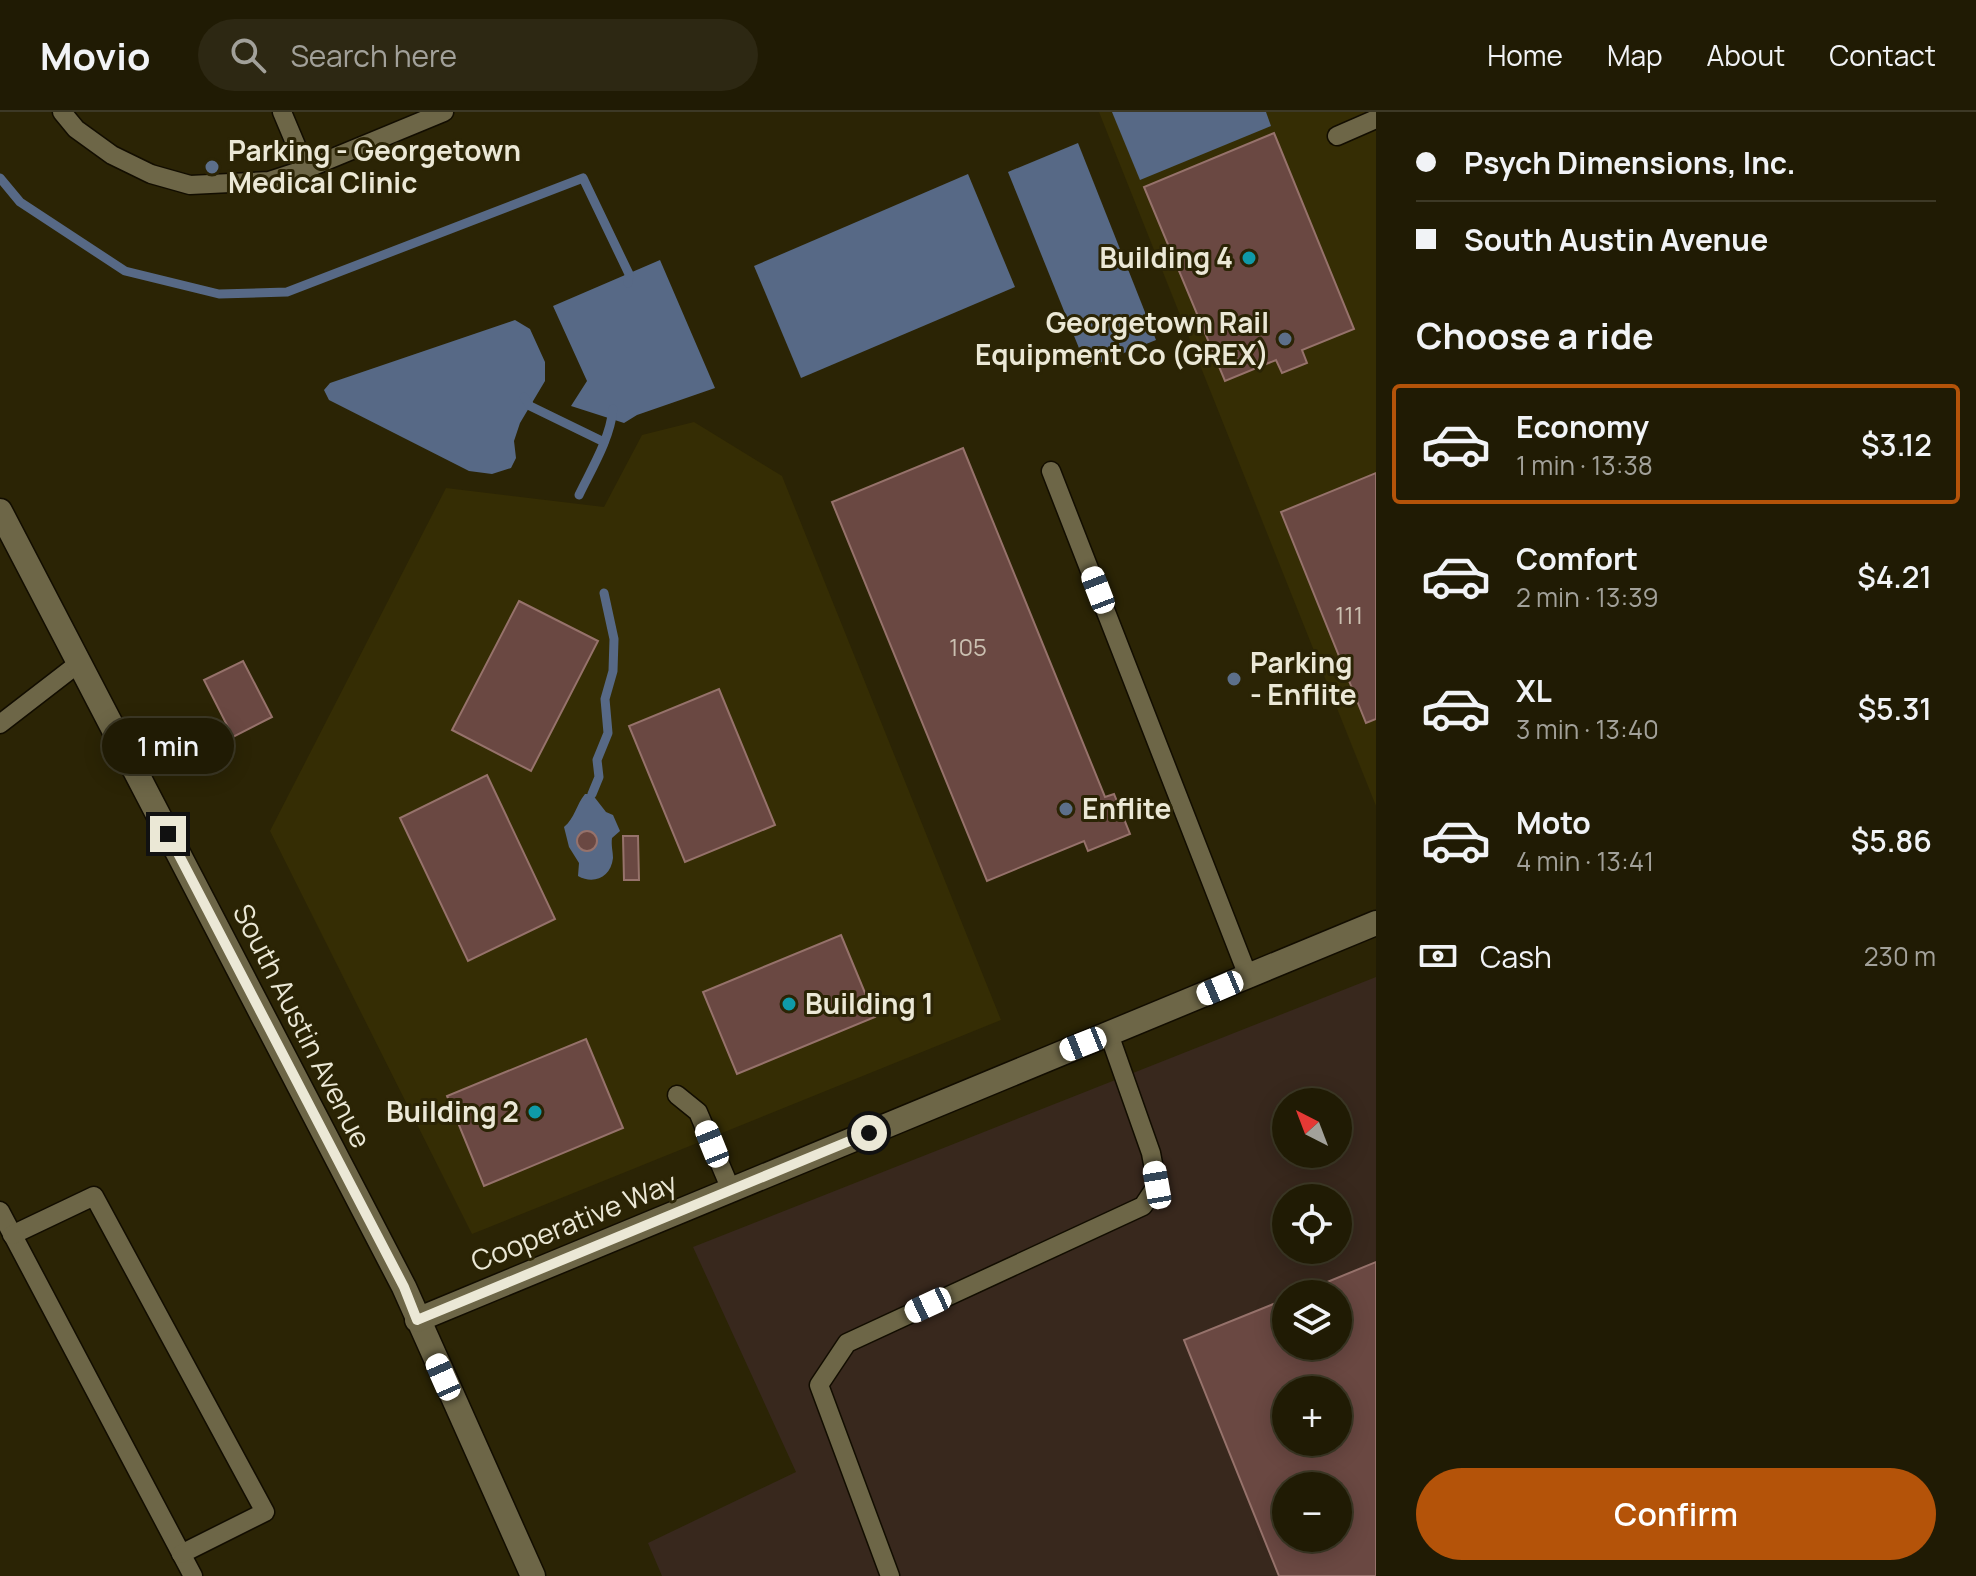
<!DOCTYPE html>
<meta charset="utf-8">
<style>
body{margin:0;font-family:Manrope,sans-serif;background:#2d2813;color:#f1f3f6;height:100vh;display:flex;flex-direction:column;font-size:30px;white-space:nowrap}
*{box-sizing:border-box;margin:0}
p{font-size:26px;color:#a2a19a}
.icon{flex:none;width:44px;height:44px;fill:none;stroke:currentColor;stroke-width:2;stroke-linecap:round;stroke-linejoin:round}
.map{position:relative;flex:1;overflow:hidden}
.sheet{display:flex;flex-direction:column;background:#201b04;width:600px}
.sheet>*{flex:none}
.guide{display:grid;align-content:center;height:176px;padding:0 40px;background:#201b04}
.needle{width:52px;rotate:318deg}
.fabs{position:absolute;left:1272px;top:976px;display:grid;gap:16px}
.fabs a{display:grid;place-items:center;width:80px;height:80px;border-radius:50%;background:#201b04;box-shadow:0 4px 20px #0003,0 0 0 2px #3d3926;font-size:40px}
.end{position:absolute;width:36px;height:36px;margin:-18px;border:10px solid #ebe8d6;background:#111;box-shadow:0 0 0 4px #111}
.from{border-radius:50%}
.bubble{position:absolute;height:56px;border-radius:28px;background:#201b04;box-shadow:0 4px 20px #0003,0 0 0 2px #3d3926;font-size:26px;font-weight:600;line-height:56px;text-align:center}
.car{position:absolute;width:24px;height:48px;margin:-24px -12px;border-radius:10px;box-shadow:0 0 6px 2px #0007;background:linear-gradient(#fff 24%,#345 0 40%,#fff 0 76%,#345 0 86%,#fff 0)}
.guide b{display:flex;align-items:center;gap:28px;height:76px;font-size:30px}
.guide b+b{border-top:2px solid #3d3926}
.guide i{width:20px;height:20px;background:#f1f3f6}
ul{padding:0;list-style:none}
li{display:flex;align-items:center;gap:24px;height:120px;margin:0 16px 12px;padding:0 24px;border:4px solid transparent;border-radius:8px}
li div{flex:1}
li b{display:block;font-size:30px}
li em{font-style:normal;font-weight:600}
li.current{border-color:#b45309}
li>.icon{width:72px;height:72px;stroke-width:1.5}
h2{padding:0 40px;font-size:36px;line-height:96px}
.pay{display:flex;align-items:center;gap:20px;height:88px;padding:0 40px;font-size:30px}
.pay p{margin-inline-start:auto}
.primary-button{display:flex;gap:16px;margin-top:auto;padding:16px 40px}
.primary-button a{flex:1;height:92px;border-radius:48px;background:#b45309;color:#fff;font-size:32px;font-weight:600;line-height:92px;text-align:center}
header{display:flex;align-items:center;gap:48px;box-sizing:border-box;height:112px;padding:0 40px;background:#201b04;border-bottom:2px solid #3d3926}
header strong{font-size:38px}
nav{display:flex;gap:44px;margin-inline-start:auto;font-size:28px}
.search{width:560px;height:72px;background:#2d2813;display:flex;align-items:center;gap:20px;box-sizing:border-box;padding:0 28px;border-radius:44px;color:#a2a19a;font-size:30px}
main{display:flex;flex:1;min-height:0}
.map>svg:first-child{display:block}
</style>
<header>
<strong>Movio</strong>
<div class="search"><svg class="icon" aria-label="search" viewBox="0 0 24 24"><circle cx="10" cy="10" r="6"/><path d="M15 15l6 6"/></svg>Search here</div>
<nav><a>Home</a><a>Map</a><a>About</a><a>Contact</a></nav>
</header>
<main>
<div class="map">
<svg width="1376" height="1464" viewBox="0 0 1376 1464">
<rect width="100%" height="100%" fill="#2b2405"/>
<g fill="#352d04">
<path d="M1099,0H1376V694Z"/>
<path d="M694,310L782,364L1001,908L472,1122L270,719L446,376L604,395L642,323Z"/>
</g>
<path fill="#38281d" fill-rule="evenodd" d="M1376,865V1464H662L648,1431L796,1360L693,1135ZM1286,990H1338V1042H1286ZM1286,1086H1338V1138H1286ZM1286,1182H1338V1234H1286ZM1286,1278H1338V1330H1286ZM1286,1374H1338V1426H1286Z"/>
<g fill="#576986">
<path d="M1112,0H1266L1271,14L1140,68Z"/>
<path d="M1078,31L1156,228L1087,256L1008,60Z"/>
<path d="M968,62L1015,175L801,266L754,154Z"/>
<path d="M660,148L715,276L637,303L624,311L571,294L587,269L553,194Z"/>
<path d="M515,208L530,217L545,250V269L520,311L514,329L516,346L511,356L492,362L469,359L329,288L324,278L330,271Z"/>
<path d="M585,682H592L606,700L613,703L620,719L612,726C611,734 613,739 613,746C611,765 594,773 578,764L579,751L569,735L564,715C575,706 576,693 585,682Z"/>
</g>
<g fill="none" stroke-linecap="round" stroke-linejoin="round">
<g stroke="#576986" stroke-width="9">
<path d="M0,66L20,90L125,159L219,182L287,180L583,66L629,162L628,171"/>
<path d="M524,285L530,294L604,330"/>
<path d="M579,383C592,356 610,327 613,297"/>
<path d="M592,682L599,665L597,648L608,621L605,587L613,559L614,527L604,481"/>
</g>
</g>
<g fill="#6a4842" stroke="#96726b" stroke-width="2" fill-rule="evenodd">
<path d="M1274,21L1354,217L1302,238L1307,251L1282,261L1276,248L1225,269L1144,75Z"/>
<path d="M963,336L1105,685L1114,682L1130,722L1088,739L1084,729L987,769L832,390Z"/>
<path d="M1376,361V607L1366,611L1281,400Z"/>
<path d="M519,489L598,529L531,659L452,618Z"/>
<path d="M243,549L272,605L233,625L204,568Z"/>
<path d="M719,577L775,713L685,750L629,614Z"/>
<path d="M487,663L555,807L468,849L400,706Z"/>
<circle cx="587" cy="729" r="10"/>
<path d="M623,724H638L639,768H624Z"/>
<path d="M841,823L875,905L737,962L703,880Z"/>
<path d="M586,927L623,1016L484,1074L447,984Z"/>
<path d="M1376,1150V1464H1279L1184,1228L1286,1187V1234H1338V1182H1298ZM1286,1278H1338V1330H1286ZM1286,1374H1338V1426H1286Z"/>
</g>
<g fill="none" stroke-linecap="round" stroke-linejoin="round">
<g stroke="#120d00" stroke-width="21">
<g id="lane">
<path d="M62,0L76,17L112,43L151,62L190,73L269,69L306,57"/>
<path d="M282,0L306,57L444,0"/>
<path d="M1337,24L1376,7"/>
<path d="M1051,359L1248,864"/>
<path d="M0,612L79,551"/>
<path d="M677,983L698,1000L731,1078"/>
<path d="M0,1099L193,1464"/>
<path d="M12,1123L94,1084L265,1400L181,1442"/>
<path d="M890,1464L819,1273L847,1231L1143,1094L1157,1073L1151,1041L1109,922"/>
</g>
</g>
<g stroke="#120d00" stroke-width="27">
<g id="secondary">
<path d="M0,399L404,1175L533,1464"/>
<path d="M417,1208L1376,811"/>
</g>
</g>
<use href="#lane" stroke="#6d6647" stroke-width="18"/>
<use href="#secondary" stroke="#6d6647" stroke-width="24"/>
</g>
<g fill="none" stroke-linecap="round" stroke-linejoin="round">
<path stroke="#ebe8d6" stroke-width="10" d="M168,722L404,1175L417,1208L869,1021"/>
</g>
<g fill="#5c6f8a" stroke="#2b2405" stroke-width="3">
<circle cx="212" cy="55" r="8"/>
<circle cx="1285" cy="227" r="8"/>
<circle cx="1234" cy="567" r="8"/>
<circle cx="1066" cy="697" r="8"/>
</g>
<g fill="#0f9aa8" stroke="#2b2405" stroke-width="3">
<circle cx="1249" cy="146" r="8"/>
<circle cx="789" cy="892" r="8"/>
<circle cx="535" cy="1000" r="8"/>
</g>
<g text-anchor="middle" stroke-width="6" stroke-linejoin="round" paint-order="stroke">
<g font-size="24" fill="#cbc0b1">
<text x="1349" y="512">111</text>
<text x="968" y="544">105</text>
</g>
<g font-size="28" font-weight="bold" fill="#ebe8d6" stroke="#2b2405" text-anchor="start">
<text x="228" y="49">Parking - Georgetown<tspan x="228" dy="32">Medical Clinic</tspan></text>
<text x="1233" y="156" text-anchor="end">Building 4</text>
<text x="1269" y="221" text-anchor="end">Georgetown Rail<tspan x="1269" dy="32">Equipment Co (GREX)</tspan></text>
<text x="1250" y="561">Parking<tspan x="1250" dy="32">- Enflite</tspan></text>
<text x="1082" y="707">Enflite</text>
<text x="805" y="902">Building 1</text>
<text x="519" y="1010" text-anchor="end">Building 2</text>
</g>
<g font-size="28" fill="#ebe8d6" stroke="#2b2405">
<text transform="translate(302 914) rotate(63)" y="10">South Austin Avenue</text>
<text transform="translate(574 1110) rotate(-22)" y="10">Cooperative Way</text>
</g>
</g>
</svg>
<div class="fabs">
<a><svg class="needle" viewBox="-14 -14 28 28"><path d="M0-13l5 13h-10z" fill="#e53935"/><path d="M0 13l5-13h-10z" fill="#a2a19a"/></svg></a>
<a><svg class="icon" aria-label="locate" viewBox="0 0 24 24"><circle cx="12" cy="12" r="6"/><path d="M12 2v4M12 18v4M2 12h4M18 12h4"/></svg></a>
<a><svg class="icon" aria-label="layers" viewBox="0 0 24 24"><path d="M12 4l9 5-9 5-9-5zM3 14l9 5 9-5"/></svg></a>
<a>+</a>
<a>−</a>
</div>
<i class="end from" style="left:869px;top:1021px"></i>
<i class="end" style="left:168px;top:722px"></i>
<div class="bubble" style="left:102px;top:606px;width:132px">1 min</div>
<i class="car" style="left:1098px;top:478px;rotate:339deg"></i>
<i class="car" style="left:1220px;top:876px;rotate:247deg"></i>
<i class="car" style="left:1083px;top:932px;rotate:248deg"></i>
<i class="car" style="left:712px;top:1032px;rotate:338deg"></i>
<i class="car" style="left:1157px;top:1073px;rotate:350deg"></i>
<i class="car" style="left:928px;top:1193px;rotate:245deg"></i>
<i class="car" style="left:443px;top:1265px;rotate:336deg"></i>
</div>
<section class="sheet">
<div class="guide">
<b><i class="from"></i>Psych Dimensions, Inc.</b>
<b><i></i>South Austin Avenue</b>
</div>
<h2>Choose a ride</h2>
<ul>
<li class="current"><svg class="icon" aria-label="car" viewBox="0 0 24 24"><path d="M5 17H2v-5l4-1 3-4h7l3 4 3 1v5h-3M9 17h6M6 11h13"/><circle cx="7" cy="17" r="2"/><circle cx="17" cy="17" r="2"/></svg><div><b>Economy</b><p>1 min · 13:38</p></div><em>$3.12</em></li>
<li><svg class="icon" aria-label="car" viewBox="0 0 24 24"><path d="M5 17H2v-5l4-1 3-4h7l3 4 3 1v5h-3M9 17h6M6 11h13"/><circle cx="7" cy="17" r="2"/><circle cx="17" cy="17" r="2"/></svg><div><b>Comfort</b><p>2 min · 13:39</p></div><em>$4.21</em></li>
<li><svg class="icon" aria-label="car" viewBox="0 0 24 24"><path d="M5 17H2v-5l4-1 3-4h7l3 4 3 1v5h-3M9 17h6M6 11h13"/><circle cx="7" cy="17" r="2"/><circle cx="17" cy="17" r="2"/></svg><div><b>XL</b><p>3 min · 13:40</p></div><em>$5.31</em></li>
<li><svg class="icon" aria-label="car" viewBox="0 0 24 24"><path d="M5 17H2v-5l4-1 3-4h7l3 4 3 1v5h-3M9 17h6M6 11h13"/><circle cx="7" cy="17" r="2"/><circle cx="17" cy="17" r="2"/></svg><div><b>Moto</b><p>4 min · 13:41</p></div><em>$5.86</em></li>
</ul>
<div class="pay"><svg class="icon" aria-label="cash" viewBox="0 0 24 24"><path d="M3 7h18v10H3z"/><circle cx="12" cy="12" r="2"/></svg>Cash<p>230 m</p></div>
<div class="primary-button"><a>Confirm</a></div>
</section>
</main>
